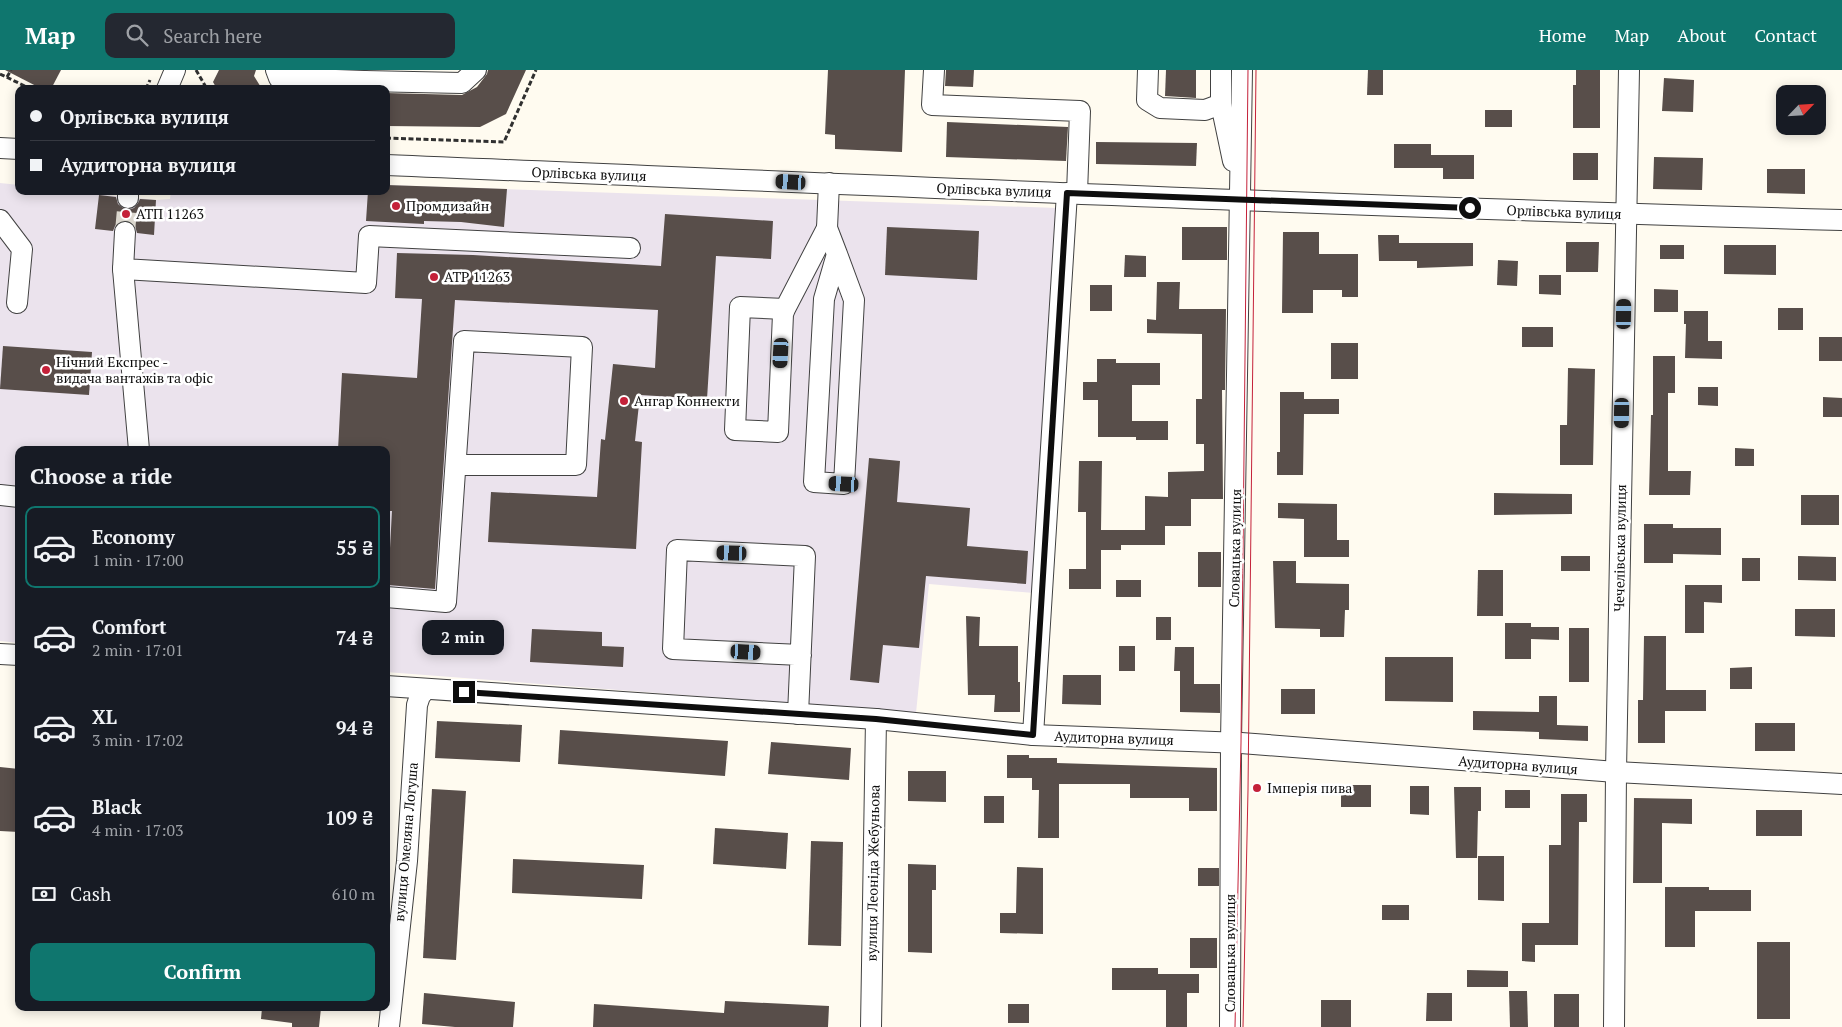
<!DOCTYPE html>
<meta charset="utf-8">
<style>
body{margin:0;font-family:"PT Serif",serif;background:#242831;color:#f1f3f6;height:100vh;display:flex;flex-direction:column;font-size:19px;white-space:nowrap}
*{box-sizing:border-box;margin:0}
p{font-size:16px;color:#9ea1a6}
.icon{flex:none;width:28px;height:28px;fill:none;stroke:currentColor;stroke-width:2;stroke-linecap:round;stroke-linejoin:round}
.map{position:relative;flex:1;overflow:hidden}
.drawer{position:absolute;left:15px;top:376px;width:375px;height:565px;display:flex;flex-direction:column;background:#171b24;border-radius:10px;box-shadow:0 2px 12px #0003}
.drawer>*{flex:none}
.guide{position:absolute;left:15px;top:15px;width:375px;height:110px;border-radius:10px;box-shadow:0 2px 12px #0003;display:grid;align-content:center;height:110px;padding:0 15px;background:#171b24}
.needle{width:32px;rotate:65deg}
.fabs{position:absolute;left:1776px;top:15px;display:grid;gap:10px}
.fabs a{display:grid;place-items:center;width:50px;height:50px;border-radius:10px;background:#171b24;box-shadow:0 2px 12px #0003;font-size:25px}
.end{position:absolute;width:22px;height:22px;margin:-11px;border:6px solid #0e0e0e;background:#fff;box-shadow:0 0 0 2px #fff}
.from{border-radius:50%}
.bubble{position:absolute;height:35px;border-radius:10px;background:#171b24;box-shadow:0 2px 12px #0003;font-size:16px;font-weight:700;line-height:35px;text-align:center}
.car{position:absolute;width:15px;height:30px;margin:-15px -8px;border-radius:6px;box-shadow:0 0 4px 1px #0007;background:linear-gradient(#222 24%,#8ab4d8 0 40%,#222 0 76%,#8ab4d8 0 86%,#222 0)}
.guide b{display:flex;align-items:center;gap:18px;height:48px;font-size:19px}
.guide b+b{border-top:1px solid #363941}
.guide i{width:12px;height:12px;background:#f1f3f6}
ul{padding:0;list-style:none}
li{display:flex;align-items:center;gap:15px;height:82px;margin:0 10px 8px;padding:0 5px;border:2px solid transparent;border-radius:10px}
li div{flex:1}
li b{display:block;font-size:19px}
li em{font-style:normal;font-weight:700}
li.current{border-color:#0f766e}
li>.icon{width:45px;height:45px;stroke-width:1.5}
h2{padding:0 15px;font-size:22px;line-height:60px}
.pay{display:flex;align-items:center;gap:12px;height:55px;padding:0 15px;font-size:19px}
.pay p{margin-inline-start:auto}
.primary-button{display:flex;gap:10px;margin-top:auto;padding:10px 15px}
.primary-button a{flex:1;height:58px;border-radius:10px;background:#0f766e;color:#fff;font-size:20px;font-weight:700;line-height:58px;text-align:center}
header{display:flex;align-items:center;gap:30px;box-sizing:border-box;height:70px;padding:0 25px;background:#0f766e;color:#fff}
header strong{font-size:24px}
nav{display:flex;gap:28px;margin-inline-start:auto;font-size:18px}
.search{width:350px;height:45px;background:#242831;display:flex;align-items:center;gap:12px;box-sizing:border-box;padding:0 18px;border-radius:10px;color:#9ea1a6;font-size:19px}
.map>svg:first-child{display:block}
</style>
<header>
<strong>Map</strong>
<div class="search"><svg class="icon" aria-label="search" viewBox="0 0 24 24"><circle cx="10" cy="10" r="6"/><path d="M15 15l6 6"/></svg>Search here</div>
<nav><a>Home</a><a>Map</a><a>About</a><a>Contact</a></nav>
</header>
<div class="map">
<svg width="1842" height="957" viewBox="0 0 1842 957">
<rect width="100%" height="100%" fill="#fffbf0"/>
<path fill="#ebe3ed" d="M0,113L19,115V121H66L156,130L170,129L171,121H386V115L1057,138L1034,523L929,514L916,643L386,602V380H19V573L0,571Z"/>
<g fill="#584e4a">
<path d="M5,0H61L51,19H42Z"/>
<path d="M219,0H256L254,6L262,19H217L213,12Z"/>
<path d="M488,0H526L506,44L480,57L386,56V23L462,25L477,17L487,4Z"/>
<path d="M828,0H905L902,82L835,79V65L825,64Z"/>
<path d="M946,0H974L973,17L945,16Z"/>
<path d="M1166,0H1196V28L1165,26Z"/>
<path d="M1368,0H1383V25H1367Z"/>
<path d="M1576,0H1600V58H1573V15H1576Z"/>
<path d="M1664,8L1694,10L1693,42L1662,41Z"/>
<rect x="1485" y="40" width="27" height="17"/>
<path d="M947,52L1068,57L1066,91L946,87Z"/>
<path d="M1096,72L1197,73L1196,96L1096,94Z"/>
<path d="M1394,74H1431V85H1474V109H1443V98H1394Z"/>
<rect x="1573" y="83" width="25" height="27"/>
<path d="M1654,87L1703,88L1702,120L1653,119Z"/>
<path d="M1767,99H1805V124L1767,123Z"/>
<path d="M386,115L507,119L504,157L461,152L424,151V154L366,151L368,121H386Z"/>
<path d="M99,125L116,127L118,134L123,138L128,140L134,138L138,133L140,129L156,130L154,165L137,163L135,156L131,152L126,150L119,152L115,156L113,161L95,159Z"/>
<path d="M665,144L773,151L771,189L716,186L707,329L640,325L635,371L642,372L636,479L488,472L491,422L597,427L601,369L605,370L613,294L655,298L658,240L455,230L435,519L388,515L392,441H386V380H338L342,303L417,308L422,229L395,228L397,183L473,185L661,196Z"/>
<path d="M887,157L979,161L977,210L885,205Z"/>
<rect x="1182" y="157" width="45" height="33"/>
<path d="M1283,162H1319V184H1358V227H1342V220H1313V243H1282Z"/>
<path d="M1378,165H1399V173H1473V196L1417,198V191H1379Z"/>
<path d="M1566,172H1599L1598,202H1566Z"/>
<rect x="1660" y="175" width="24" height="14"/>
<path d="M1724,175H1776V205L1724,204Z"/>
<path d="M1125,185L1146,186V207H1124Z"/>
<path d="M1498,190L1518,191L1517,216L1497,215Z"/>
<path d="M1539,205H1561V225L1539,224Z"/>
<path d="M1157,212H1180L1179,239H1226L1225,320H1222L1223,429H1191V456H1165V475H1121V480H1101V519H1069V499H1086V442H1078L1079,391H1102L1101,460H1145V426L1168,427V402L1204,401V374H1196V329H1202V264L1147,263V249L1156,250Z"/>
<rect x="1090" y="215" width="22" height="26"/>
<path d="M1654,219L1678,220V242H1654Z"/>
<rect x="1778" y="238" width="25" height="22"/>
<path d="M1684,241H1708V271H1722V289L1685,288L1686,254H1684Z"/>
<rect x="1522" y="257" width="31" height="20"/>
<rect x="1819" y="267" width="23" height="24"/>
<rect x="1331" y="273" width="27" height="36"/>
<path d="M3,276L92,282L89,325L0,319Z"/>
<path d="M1653,286H1675V323H1668V401H1691L1690,425H1649L1651,345H1653Z"/>
<path d="M1097,289H1116V293H1160V315H1132V351H1168V370H1136V367H1098V330H1083V312H1097Z"/>
<path d="M1568,298L1595,299L1593,395H1560V355H1567Z"/>
<path d="M1698,317H1718V336L1698,335Z"/>
<path d="M1280,322H1304V329H1339V344H1304L1303,405H1277V382H1280Z"/>
<path d="M1823,327L1842,328V347H1823Z"/>
<path d="M1735,378L1754,379V396H1735Z"/>
<path d="M869,388L900,391L897,432L970,438L967,476L1028,481L1026,514L926,506L919,578L883,575L879,613L850,610Z"/>
<path d="M1494,423L1572,424V444L1494,445Z"/>
<rect x="1801" y="425" width="38" height="30"/>
<path d="M1278,433L1337,434V470H1349V487H1304V449L1278,448Z"/>
<path d="M1644,454H1673V458H1721V485L1673,484V493H1644Z"/>
<rect x="1198" y="482" width="23" height="35"/>
<rect x="1561" y="486" width="29" height="15"/>
<path d="M1798,486L1836,487V511L1798,510Z"/>
<rect x="1742" y="488" width="18" height="23"/>
<path d="M1273,491H1296V513L1349,514V540H1345L1344,567H1320V559L1275,558Z"/>
<path d="M1478,500H1503V546H1477Z"/>
<rect x="1116" y="510" width="25" height="17"/>
<path d="M1685,515H1722V533L1704,532V563H1685Z"/>
<path d="M1795,539H1835V567L1795,566Z"/>
<path d="M966,546L980,547L979,576H1018V612H1020V642H994L995,625H968Z"/>
<rect x="1156" y="547" width="15" height="23"/>
<path d="M1505,553H1531V557H1559V570L1531,569V589H1505Z"/>
<rect x="1569" y="558" width="20" height="54"/>
<path d="M532,559L602,562V576L624,577L623,597L530,592Z"/>
<path d="M1644,566H1666V620H1706V641H1665V673H1638V630H1643Z"/>
<rect x="1119" y="576" width="16" height="25"/>
<path d="M1175,577H1194V614H1220V643L1180,642V601H1174Z"/>
<path d="M1385,587H1453V632L1385,631Z"/>
<path d="M1752,597V619H1730V598Z"/>
<path d="M1063,605H1101V635L1062,634Z"/>
<rect x="1281" y="619" width="34" height="25"/>
<path d="M1539,626H1557V655L1588,656V671L1539,669V662L1473,660V641L1539,642Z"/>
<path d="M437,651L522,655L520,692L435,688Z"/>
<rect x="1755" y="653" width="40" height="28"/>
<path d="M560,660L728,671L725,706L558,694Z"/>
<path d="M771,672L851,678L849,710L768,704Z"/>
<path d="M1007,685H1029V688H1057V693L1217,698V741H1189V728H1130V714H1059V768H1038L1039,720H1032V708H1007Z"/>
<path d="M0,697L19,699V762L0,761Z"/>
<path d="M908,701H946V732L908,731Z"/>
<rect x="1341" y="715" width="30" height="22"/>
<path d="M1410,716H1429V745L1410,744Z"/>
<path d="M1454,717H1481V741H1478L1477,788H1456Z"/>
<path d="M432,719L466,721L456,890L423,888Z"/>
<rect x="1505" y="720" width="25" height="18"/>
<path d="M1561,724H1587V752H1579L1578,875H1535V892L1522,891V853H1549V775H1561Z"/>
<rect x="984" y="726" width="20" height="27"/>
<path d="M1634,728L1692,729V754L1662,753V813H1633Z"/>
<rect x="1756" y="740" width="46" height="26"/>
<path d="M715,758L788,763L786,799L713,794Z"/>
<path d="M811,771L843,772L841,876L808,875Z"/>
<path d="M1478,786H1504V831L1478,830Z"/>
<path d="M513,789L644,795L642,829L512,823Z"/>
<path d="M908,794L936,795V820H932V883L908,882Z"/>
<path d="M1017,797L1043,798V864L1000,863V843H1016Z"/>
<rect x="1198" y="798" width="21" height="18"/>
<path d="M1665,817H1709V820H1751V841H1695V877H1665Z"/>
<rect x="1382" y="835" width="27" height="15"/>
<rect x="1190" y="868" width="27" height="30"/>
<rect x="1757" y="872" width="33" height="77"/>
<path d="M1112,898H1158V904H1199V923H1187V957H1166V920H1112Z"/>
<path d="M1467,900L1508,901V917H1467Z"/>
<path d="M1509,921H1527L1528,957H1510Z"/>
<path d="M424,923L515,932L513,957H455L422,954Z"/>
<path d="M1427,923H1452V951H1426Z"/>
<rect x="1554" y="924" width="25" height="33"/>
<rect x="1321" y="930" width="30" height="27"/>
<path d="M725,931L829,936L828,957H593L594,934L724,943Z"/>
<rect x="1008" y="934" width="21" height="19"/>
<path d="M262,938H321L319,957H292V953L261,949Z"/>
</g>
<g fill="none" stroke-linecap="round" stroke-linejoin="round">
<path stroke="#dbd7ce" stroke-width="20" stroke-dasharray="20 10" stroke-linecap="butt" d="M125,162L128,128"/>
<g stroke="#414141" stroke-width="22">
<g id="minor">
<path d="M276,0L279,8L364,11"/>
<path d="M934,0L932,35L1080,41L1077,123"/>
<path d="M1148,0L1147,30L1160,38L1205,40L1221,34"/>
<path d="M1221,0V34L1233,91"/>
<path d="M167,19L175,0"/>
<path d="M363,19L364,11L462,13L476,0"/>
<path d="M0,78L19,79"/>
<path d="M386,95C871,115 1357,137 1842,150"/>
<path d="M829,113L827,158L837,184L824,229L814,412L844,414L854,230L837,184"/>
<path d="M128,128V121"/>
<path d="M0,150L22,179L17,233"/>
<path d="M125,162L123,199L366,213L369,166L630,178"/>
<path d="M123,199L139,380"/>
<path d="M785,239L740,237L735,360L778,362L783,244L785,239L827,158"/>
<path d="M0,425L19,427"/>
<path d="M386,527L446,532L464,271L582,277L576,395H456"/>
<path d="M0,584L19,585"/>
<path d="M386,616L876,649L1033,665L1241,673L1616,702L1842,714"/>
<path d="M798,644L805,486L677,480L673,579L801,585"/>
<path d="M1033,665L1067,123"/>
<path d="M389,957L407,791L417,635L420,626L425,620"/>
<path d="M871,957L876,649"/>
<path d="M1230,957L1231,672L1242,0"/>
<path d="M1614,957L1616,702L1629,0"/>
</g>
</g>
<g stroke="#303030" stroke-width="3" stroke-dasharray="5 2.5" stroke-linecap="butt">
<path d="M196,0L207,19"/>
<path d="M0,4L31,19"/>
<path d="M7,7L11,0"/>
<path d="M146,19L150,10"/>
<path d="M386,68L504,72L536,0"/>
</g>
<use href="#minor" stroke="#fff" stroke-width="20"/>
<g stroke="#c42139" stroke-width="1">
<path d="M1235,957L1241,673L1248,0"/>
<path d="M1243,957L1248,720L1256,0"/>
</g>
</g>
<g fill="none" stroke-linecap="round" stroke-linejoin="round">
<path stroke="#0e0e0e" stroke-width="6" d="M464,622L876,649L1033,665L1067,123L1470,138"/>
</g>
<g fill="#c42139" stroke="#fff" stroke-width="2">
<circle cx="396" cy="136" r="5"/>
<circle cx="126" cy="144" r="5"/>
<circle cx="434" cy="207" r="5"/>
<circle cx="46" cy="300" r="5"/>
<circle cx="624" cy="331" r="5"/>
<circle cx="1257" cy="718" r="5"/>
</g>
<g text-anchor="middle" stroke-width="5" stroke-linejoin="round" paint-order="stroke">
<g font-size="14" fill="#0e0e0e" stroke="#fff">
<text transform="translate(589 104) rotate(2)" y="5">Орлівська вулиця</text>
<text transform="translate(994 120) rotate(2)" y="5">Орлівська вулиця</text>
<text transform="translate(1564 142) rotate(2)" y="5">Орлівська вулиця</text>
<text transform="translate(1235 478) rotate(-89)" y="5">Словацька вулиця</text>
<text transform="translate(1620 478) rotate(-89)" y="5">Чечелівська вулиця</text>
<text transform="translate(1114 668) rotate(2)" y="5">Аудиторна вулиця</text>
<text transform="translate(1518 695) rotate(4)" y="5">Аудиторна вулиця</text>
<text transform="translate(406 772) rotate(-85)" y="5">вулиця Омеляна Логуша</text>
<text transform="translate(873 803) rotate(-89)" y="5">вулиця Леоніда Жебуньова</text>
<text transform="translate(1230 883) rotate(-90)" y="5">Словацька вулиця</text>
</g>
<g font-size="14" fill="#0e0e0e" stroke="#fff" text-anchor="start">
<text x="406" y="141">Промдизайн</text>
<text x="136" y="149">АТП 11263</text>
<text x="444" y="212">ATP 11263</text>
<text x="56" y="297">Нічний Експрес -<tspan x="56" dy="16">видача вантажів та офіс</tspan></text>
<text x="634" y="336">Ангар Коннекти</text>
<text x="1267" y="723">Імперія пива</text>
</g>
</g>
</svg>
<div class="fabs">
<a><svg class="needle" viewBox="-14 -14 28 28"><path d="M0-13l5 13h-10z" fill="#e53935"/><path d="M0 13l5-13h-10z" fill="#9ea1a6"/></svg></a>
</div>
<i class="end from" style="left:1470px;top:138px"></i>
<i class="end" style="left:464px;top:622px"></i>
<div class="bubble" style="left:422px;top:550px;width:82px">2 min</div>
<i class="car" style="left:791px;top:112px;rotate:273deg"></i>
<i class="car" style="left:1624px;top:244px;rotate:1deg"></i>
<i class="car" style="left:781px;top:283px;rotate:183deg"></i>
<i class="car" style="left:1622px;top:343px;rotate:181deg"></i>
<i class="car" style="left:844px;top:414px;rotate:273deg"></i>
<i class="car" style="left:732px;top:483px;rotate:272deg"></i>
<i class="car" style="left:746px;top:582px;rotate:93deg"></i>
<div class="guide">
<b><i class="from"></i>Орлівська вулиця</b>
<b><i></i>Аудиторна вулиця</b>
</div>
<section class="drawer">
<h2>Choose a ride</h2>
<ul>
<li class="current"><svg class="icon" aria-label="car" viewBox="0 0 24 24"><path d="M5 17H2v-5l4-1 3-4h7l3 4 3 1v5h-3M9 17h6M6 11h13"/><circle cx="7" cy="17" r="2"/><circle cx="17" cy="17" r="2"/></svg><div><b>Economy</b><p>1 min · 17:00</p></div><em>55 ₴</em></li>
<li><svg class="icon" aria-label="car" viewBox="0 0 24 24"><path d="M5 17H2v-5l4-1 3-4h7l3 4 3 1v5h-3M9 17h6M6 11h13"/><circle cx="7" cy="17" r="2"/><circle cx="17" cy="17" r="2"/></svg><div><b>Comfort</b><p>2 min · 17:01</p></div><em>74 ₴</em></li>
<li><svg class="icon" aria-label="car" viewBox="0 0 24 24"><path d="M5 17H2v-5l4-1 3-4h7l3 4 3 1v5h-3M9 17h6M6 11h13"/><circle cx="7" cy="17" r="2"/><circle cx="17" cy="17" r="2"/></svg><div><b>XL</b><p>3 min · 17:02</p></div><em>94 ₴</em></li>
<li><svg class="icon" aria-label="car" viewBox="0 0 24 24"><path d="M5 17H2v-5l4-1 3-4h7l3 4 3 1v5h-3M9 17h6M6 11h13"/><circle cx="7" cy="17" r="2"/><circle cx="17" cy="17" r="2"/></svg><div><b>Black</b><p>4 min · 17:03</p></div><em>109 ₴</em></li>
</ul>
<div class="pay"><svg class="icon" aria-label="cash" viewBox="0 0 24 24"><path d="M3 7h18v10H3z"/><circle cx="12" cy="12" r="2"/></svg>Cash<p>610 m</p></div>
<div class="primary-button"><a>Confirm</a></div>
</section>
</div>
